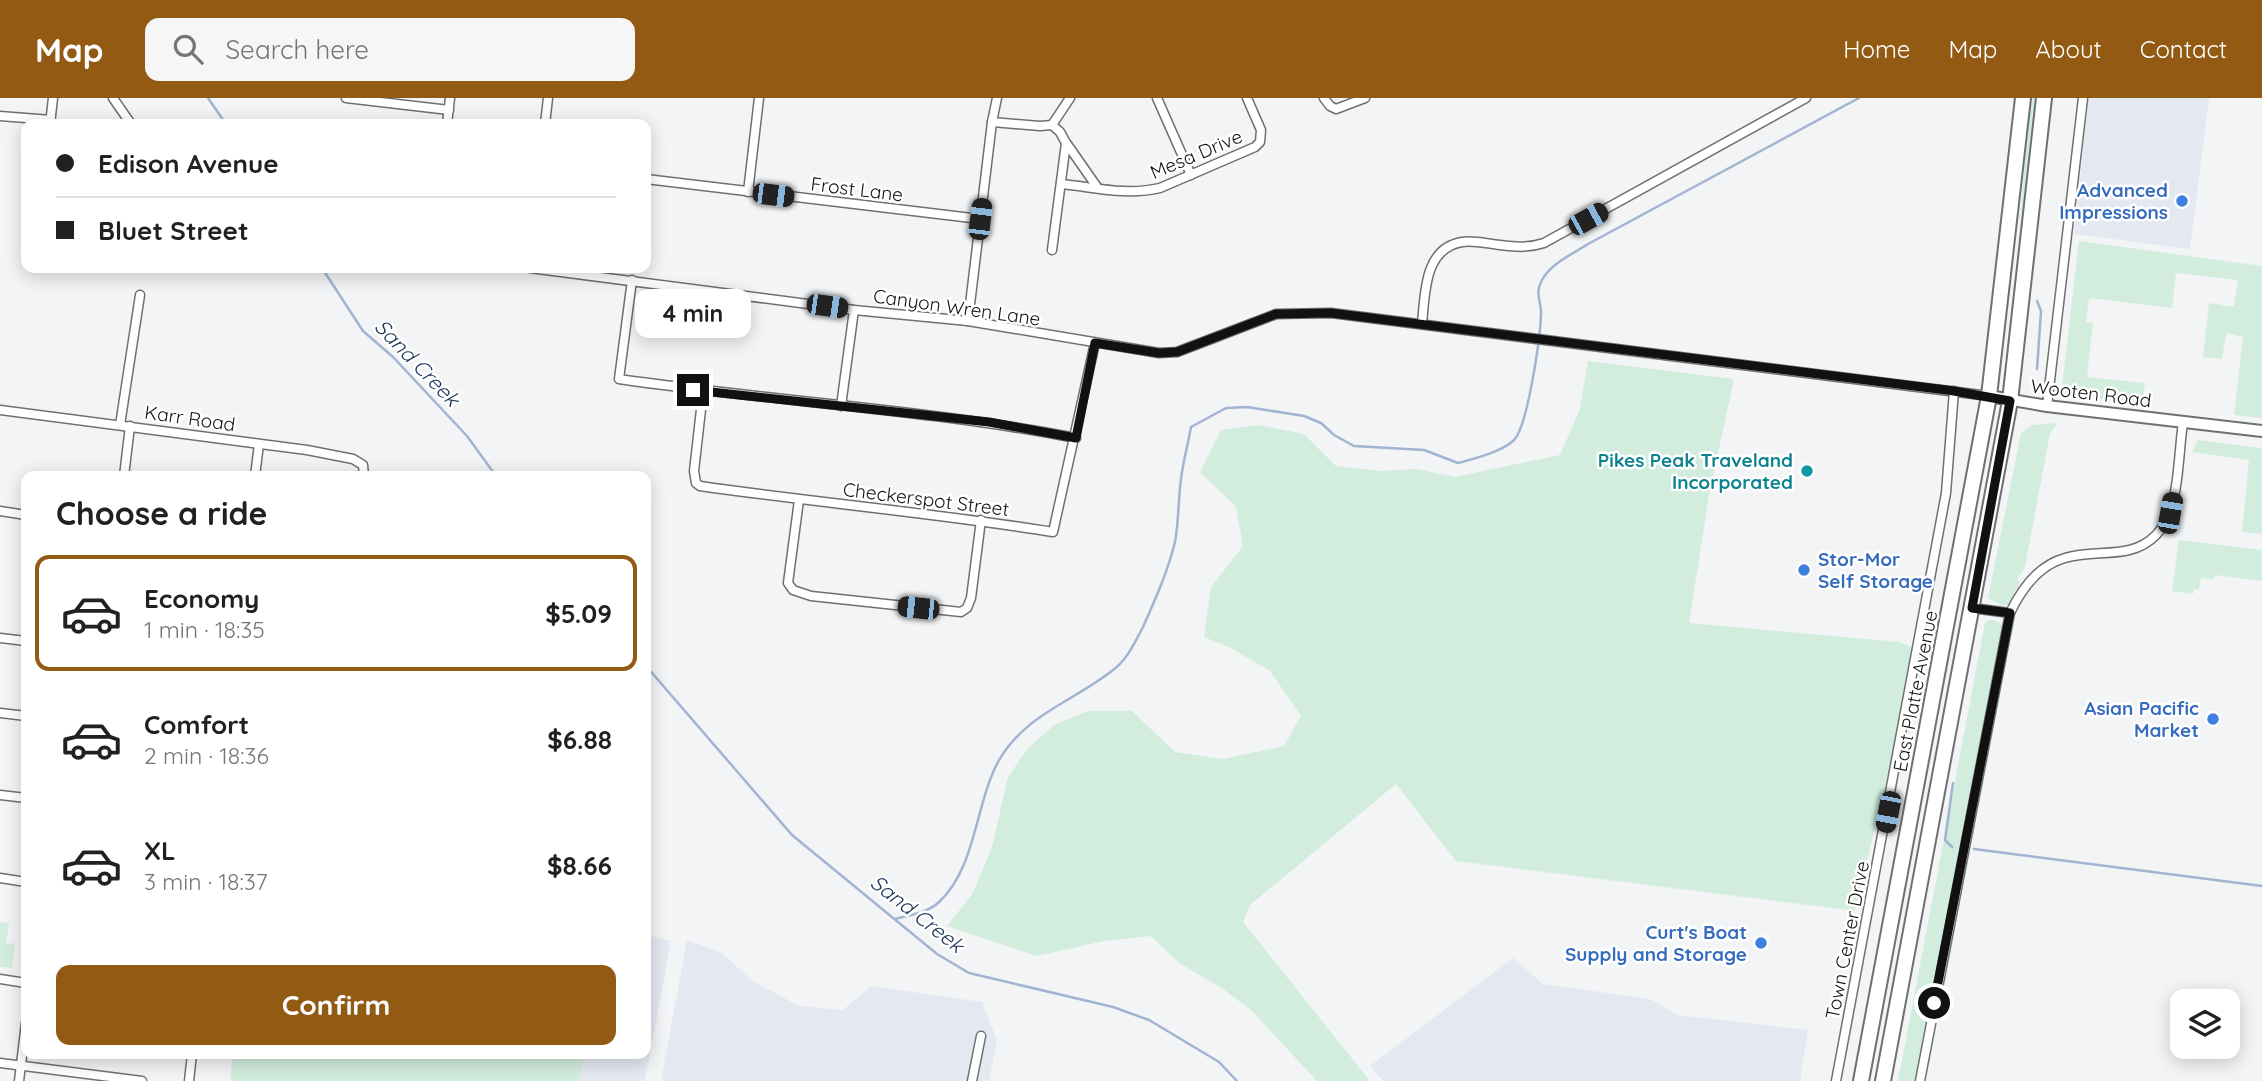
<!DOCTYPE html>
<meta charset="utf-8">
<style>
body{margin:0;font-family:Quicksand,sans-serif;background:#f6f6f6;color:#202124;height:100vh;display:flex;flex-direction:column;font-size:26px;white-space:nowrap}
*{box-sizing:border-box;margin:0}
p{font-size:23px;color:#757577}
.icon{flex:none;width:38px;height:38px;fill:none;stroke:currentColor;stroke-width:2;stroke-linecap:round;stroke-linejoin:round}
.map{position:relative;flex:1;overflow:hidden}
.sheet{position:absolute;left:21px;top:373px;width:630px;height:588px;display:flex;flex-direction:column;background:#fff;border-radius:14px;box-shadow:0 4px 18px #0003}
.sheet>*{flex:none}
.guide{position:absolute;left:21px;top:21px;width:630px;height:154px;border-radius:14px;box-shadow:0 4px 18px #0003;display:grid;align-content:center;height:154px;padding:0 35px;background:#fff}
.tools{position:absolute;left:2170px;top:891px;display:grid;gap:14px}
.tools a{display:grid;place-items:center;width:70px;height:70px;border-radius:14px;background:#fff;box-shadow:0 4px 18px #0003;font-size:35px}
.end{position:absolute;width:32px;height:32px;margin:-16px;border:9px solid #111112;background:#fff;box-shadow:0 0 0 4px #fff}
.from{border-radius:50%}
.bubble{position:absolute;height:49px;border-radius:14px;background:#fff;box-shadow:0 4px 18px #0003;font-size:23px;font-weight:700;line-height:49px;text-align:center}
.car{position:absolute;width:21px;height:42px;margin:-21px -10px;border-radius:9px;box-shadow:0 0 5px 2px #0007;background:linear-gradient(#222 24%,#8ab4d8 0 40%,#222 0 76%,#8ab4d8 0 86%,#222 0)}
.guide b{display:flex;align-items:center;gap:24px;height:66px;font-size:26px}
.guide b+b{border-top:2px solid #e0e0e0}
.guide i{width:18px;height:18px;background:#202124}
ul{padding:0;list-style:none}
li{display:flex;align-items:center;gap:21px;height:116px;margin:0 14px 10px;padding:0 21px;border:4px solid transparent;border-radius:14px}
li div{flex:1}
li b{display:block;font-size:26px}
li em{font-style:normal;font-weight:700}
li.selected{border-color:#925a13}
li>.icon{width:63px;height:63px;stroke-width:1.5}
h2{padding:0 35px;font-size:32px;line-height:84px}
.cta{display:flex;gap:14px;margin-top:auto;padding:14px 35px}
.cta a{flex:1;height:80px;border-radius:14px;background:#925a13;color:#fff;font-size:28px;font-weight:700;line-height:80px;text-align:center}
header{display:flex;align-items:center;gap:42px;box-sizing:border-box;height:98px;padding:0 35px;background:#925a13;color:#fff}
header strong{font-size:33px}
nav{display:flex;gap:38px;margin-inline-start:auto;font-size:24px}
.search{width:490px;height:63px;background:#f6f6f6;display:flex;align-items:center;gap:18px;box-sizing:border-box;padding:0 24px;border-radius:14px;color:#757577;font-size:26px}
.map>svg:first-child{display:block}
</style>
<header>
<strong>Map</strong>
<div class="search"><svg class="icon" aria-label="search" viewBox="0 0 24 24"><circle cx="10" cy="10" r="6"/><path d="M15 15l6 6"/></svg>Search here</div>
<nav><a>Home</a><a>Map</a><a>About</a><a>Contact</a></nav>
</header>
<div class="map">
<svg width="2262" height="983" viewBox="0 0 2262 983">
<rect width="100%" height="100%" fill="#f3f4f5"/>
<g fill="#e4e9f1">
<path d="M2089,0H2209L2190,151L2074,136Z"/>
<path d="M646,837L671,843L645,983H578L583,956H646Z"/>
<path d="M687,842L722,855L754,884L799,908L843,912L871,888L982,904L997,942L989,983H661Z"/>
<path d="M1513,860L1543,886L1650,901L1678,917L1808,932L1800,983H1383L1370,968Z"/>
</g>
<g fill="#d2edde">
<path d="M2029,0H2041L2009,267L2006,273L2016,183Z"/>
<path d="M2079,143L2262,168V320L2234,317L2243,239L2226,235L2222,261L2203,259L2209,205L2234,209L2238,182L2176,175L2172,210L2089,200L2086,224L2093,225L2087,279L2145,285L2143,306L2061,297Z"/>
<path d="M1588,263L1734,281L1709,397L1689,525L1899,544L1918,551L1855,813L1456,763L1396,686L1250,807L1243,824L1370,983H1317L1251,912L1223,891L1178,864L1151,838L1104,843L1037,858L947,828L973,795L992,749L1008,679L1028,650L1054,627L1088,613H1132L1175,654L1223,661L1284,648L1301,618L1270,573L1229,549L1204,539L1211,489L1243,448L1236,409L1200,374L1221,332L1259,327L1304,336L1336,368L1380,373L1417,371L1455,379L1560,357L1580,311Z"/>
<path d="M2058,325L2050,335L2025,469L2017,481L2020,485L2013,496L2009,507H2000L1988,500L2021,335L2032,327Z"/>
<path d="M2198,342L2262,350V436L2242,434L2249,362L2192,354Z"/>
<path d="M2179,442L2262,452V483L2215,477L2214,481L2201,480L2199,492L2194,491L2193,496L2172,493Z"/>
<path d="M1990,521L1999,524L2003,529L1919,983H1898L1985,525Z"/>
<path d="M0,824L9,825L6,845L15,846L12,870L0,869Z"/>
<path d="M233,956H584L579,983H230Z"/>
</g>
<g fill="none" stroke-linecap="round" stroke-linejoin="round">
<g stroke="#a1b4d1" stroke-width="2.5">
<path d="M208,0L226,26"/>
<path d="M322,170L363,233L393,259L467,338L496,378"/>
<path d="M2037,271L2041,213L2037,203"/>
<path d="M646,568L792,737L937,856L969,875L1113,909L1149,922L1219,964L1237,983"/>
<path d="M1952,749L1945,742L1953,685"/>
<path d="M1974,751L2262,788"/>
<path d="M895,821C909,817 928,815 939,804C976,770 975,707 998,664C1025,616 1073,604 1113,572C1127,562 1135,544 1143,529C1155,502 1168,473 1175,444C1179,423 1178,402 1181,381C1183,364 1188,346 1191,329L1226,310L1247,309L1304,318L1321,325L1334,337L1354,348L1424,352L1458,365C1473,361 1501,354 1513,343C1528,330 1541,235 1541,213C1540,200 1535,195 1542,182C1551,165 1573,156 1588,146L1859,0"/>
</g>
<g stroke="#6f7071" stroke-width="11">
<g id="minor">
<path d="M113,0L131,26"/>
<path d="M346,0L449,12"/>
<path d="M1157,0L1191,77"/>
<path d="M1324,0L1330,8L1336,11L1365,0"/>
<path d="M0,18L51,22"/>
<path d="M992,24L1040,28L1052,27"/>
<path d="M50,26L53,0"/>
<path d="M447,26L450,0"/>
<path d="M545,26L548,0"/>
<path d="M1067,46L1097,89"/>
<path d="M646,81L980,121"/>
<path d="M1061,86C1094,89 1126,98 1160,90L1255,49L1260,44L1261,32L1247,0"/>
<path d="M748,94L759,0"/>
<path d="M1052,152L1066,45L1060,34L1052,27L1070,0"/>
<path d="M530,170L854,212L968,223L1159,255L1177,254L1276,216L1331,215L1989,298"/>
<path d="M632,182L619,281C771,303 925,311 1076,340"/>
<path d="M968,223L992,24L997,0"/>
<path d="M1422,226C1425,196 1424,150 1462,144C1474,142 1488,146 1500,147C1516,149 1529,150 1544,145L1806,0"/>
<path d="M703,294L694,373L696,385L700,388C818,405 936,415 1053,434L1095,245"/>
<path d="M841,308L854,212"/>
<path d="M2047,308L2083,0"/>
<path d="M0,312L307,352L353,361L363,367L364,378"/>
<path d="M120,327L140,197"/>
<path d="M124,378L130,328"/>
<path d="M255,378L259,346"/>
<path d="M799,402L788,485L793,492L811,498L961,514L967,510L971,500L981,422"/>
<path d="M0,413L26,417"/>
<path d="M1972,510L2010,515"/>
<path d="M0,540L26,543"/>
<path d="M0,615L26,618"/>
<path d="M0,697L26,700"/>
<path d="M0,780L26,784"/>
<path d="M0,881L26,885"/>
<path d="M0,965L142,983"/>
<path d="M19,983L26,925"/>
<path d="M189,983L192,956"/>
<path d="M972,983L981,938"/>
<path d="M1836,983L1946,395L1954,293"/>
<path d="M1920,983L2010,515C2021,492 2039,467 2065,460C2096,450 2131,463 2156,437C2162,430 2168,423 2170,414C2179,386 2179,353 2183,324"/>
</g>
</g>
<g stroke="#6f7071" stroke-width="14">
<path id="tertiary" d="M1989,298L2047,308L2262,333"/>
</g>
<g stroke="#6f7071" stroke-width="18">
<g id="trunk">
<path d="M1861,983L1989,298L2023,0"/>
<path d="M1883,983L2010,303L2044,0"/>
</g>
</g>
<use href="#minor" stroke="#fff" stroke-width="8"/>
<use href="#tertiary" stroke="#fff" stroke-width="10"/>
<use href="#trunk" stroke="#fff" stroke-width="14"/>
</g>
<g fill="none" stroke-linecap="round" stroke-linejoin="round">
<path stroke="#111112" stroke-width="9" d="M693,292L989,324L1076,340L1095,245L1159,255L1177,254L1276,216L1331,215L1954,293L2010,303L1972,510L2010,515L1934,905"/>
</g>
<g fill="#3f7fe0" stroke="#fff" stroke-width="2.5">
<circle cx="2182" cy="103" r="7"/>
<circle cx="1804" cy="472" r="7"/>
<circle cx="2213" cy="621" r="7"/>
<circle cx="1761" cy="845" r="7"/>
</g>
<circle fill="#0f9aa8" stroke="#fff" stroke-width="2.5" cx="1807" cy="373" r="7"/>
<g text-anchor="middle" stroke-width="5" stroke-linejoin="round" paint-order="stroke">
<g font-size="19" fill="#111112" stroke="#fff">
<text transform="translate(1196 56) rotate(-23)" y="7">Mesa Drive</text>
<text transform="translate(857 91) rotate(7)" y="7">Frost Lane</text>
<text transform="translate(957 209) rotate(8)" y="7">Canyon Wren Lane</text>
<text transform="translate(2091 295) rotate(7)" y="7">Wooten Road</text>
<text transform="translate(190 320) rotate(8)" y="7">Karr Road</text>
<text transform="translate(926 401) rotate(7)" y="7">Checkerspot Street</text>
<text transform="translate(1915 593) rotate(-79)" y="7">East Platte Avenue</text>
<text transform="translate(1847 842) rotate(-79)" y="7">Town Center Drive</text>
</g>
<g font-size="19" font-weight="bold" fill="#366cbe" stroke="#fff" text-anchor="end">
<text x="2168" y="99">Advanced<tspan x="2168" dy="22">Impressions</tspan></text>
<text x="1818" y="468" text-anchor="start">Stor-Mor<tspan x="1818" dy="22">Self Storage</tspan></text>
<text x="2199" y="617">Asian Pacific<tspan x="2199" dy="22">Market</tspan></text>
<text x="1747" y="841">Curt's Boat<tspan x="1747" dy="22">Supply and Storage</tspan></text>
</g>
<g font-size="19" font-weight="bold" fill="#0d838f" stroke="#fff" text-anchor="end">
<text x="1793" y="369">Pikes Peak Traveland<tspan x="1793" dy="22">Incorporated</tspan></text>
</g>
<g font-size="21" font-style="italic" fill="#1c355c" stroke="#fff">
<text transform="translate(417 265) rotate(46)" y="7">Sand Creek</text>
<text transform="translate(917 816) rotate(38)" y="7">Sand Creek</text>
</g>
</g>
</svg>
<div class="tools">
<a><svg class="icon" aria-label="layers" viewBox="0 0 24 24"><path d="M12 4l9 5-9 5-9-5zM3 14l9 5 9-5"/></svg></a>
</div>
<i class="end from" style="left:1934px;top:905px"></i>
<i class="end" style="left:693px;top:292px"></i>
<div class="bubble" style="left:635px;top:191px;width:116px">4 min</div>
<i class="car" style="left:773px;top:97px;rotate:97deg"></i>
<i class="car" style="left:980px;top:121px;rotate:7deg"></i>
<i class="car" style="left:1588px;top:121px;rotate:61deg"></i>
<i class="car" style="left:827px;top:208px;rotate:98deg"></i>
<i class="car" style="left:2170px;top:415px;rotate:10deg"></i>
<i class="car" style="left:918px;top:510px;rotate:276deg"></i>
<i class="car" style="left:1888px;top:714px;rotate:191deg"></i>
<div class="guide">
<b><i class="from"></i>Edison Avenue</b>
<b><i></i>Bluet Street</b>
</div>
<section class="sheet">
<h2>Choose a ride</h2>
<ul>
<li class="selected"><svg class="icon" aria-label="car" viewBox="0 0 24 24"><path d="M5 17H2v-5l4-1 3-4h7l3 4 3 1v5h-3M9 17h6M6 11h13"/><circle cx="7" cy="17" r="2"/><circle cx="17" cy="17" r="2"/></svg><div><b>Economy</b><p>1 min · 18:35</p></div><em>$5.09</em></li>
<li><svg class="icon" aria-label="car" viewBox="0 0 24 24"><path d="M5 17H2v-5l4-1 3-4h7l3 4 3 1v5h-3M9 17h6M6 11h13"/><circle cx="7" cy="17" r="2"/><circle cx="17" cy="17" r="2"/></svg><div><b>Comfort</b><p>2 min · 18:36</p></div><em>$6.88</em></li>
<li><svg class="icon" aria-label="car" viewBox="0 0 24 24"><path d="M5 17H2v-5l4-1 3-4h7l3 4 3 1v5h-3M9 17h6M6 11h13"/><circle cx="7" cy="17" r="2"/><circle cx="17" cy="17" r="2"/></svg><div><b>XL</b><p>3 min · 18:37</p></div><em>$8.66</em></li>
</ul>
<div class="cta"><a>Confirm</a></div>
</section>
</div>
